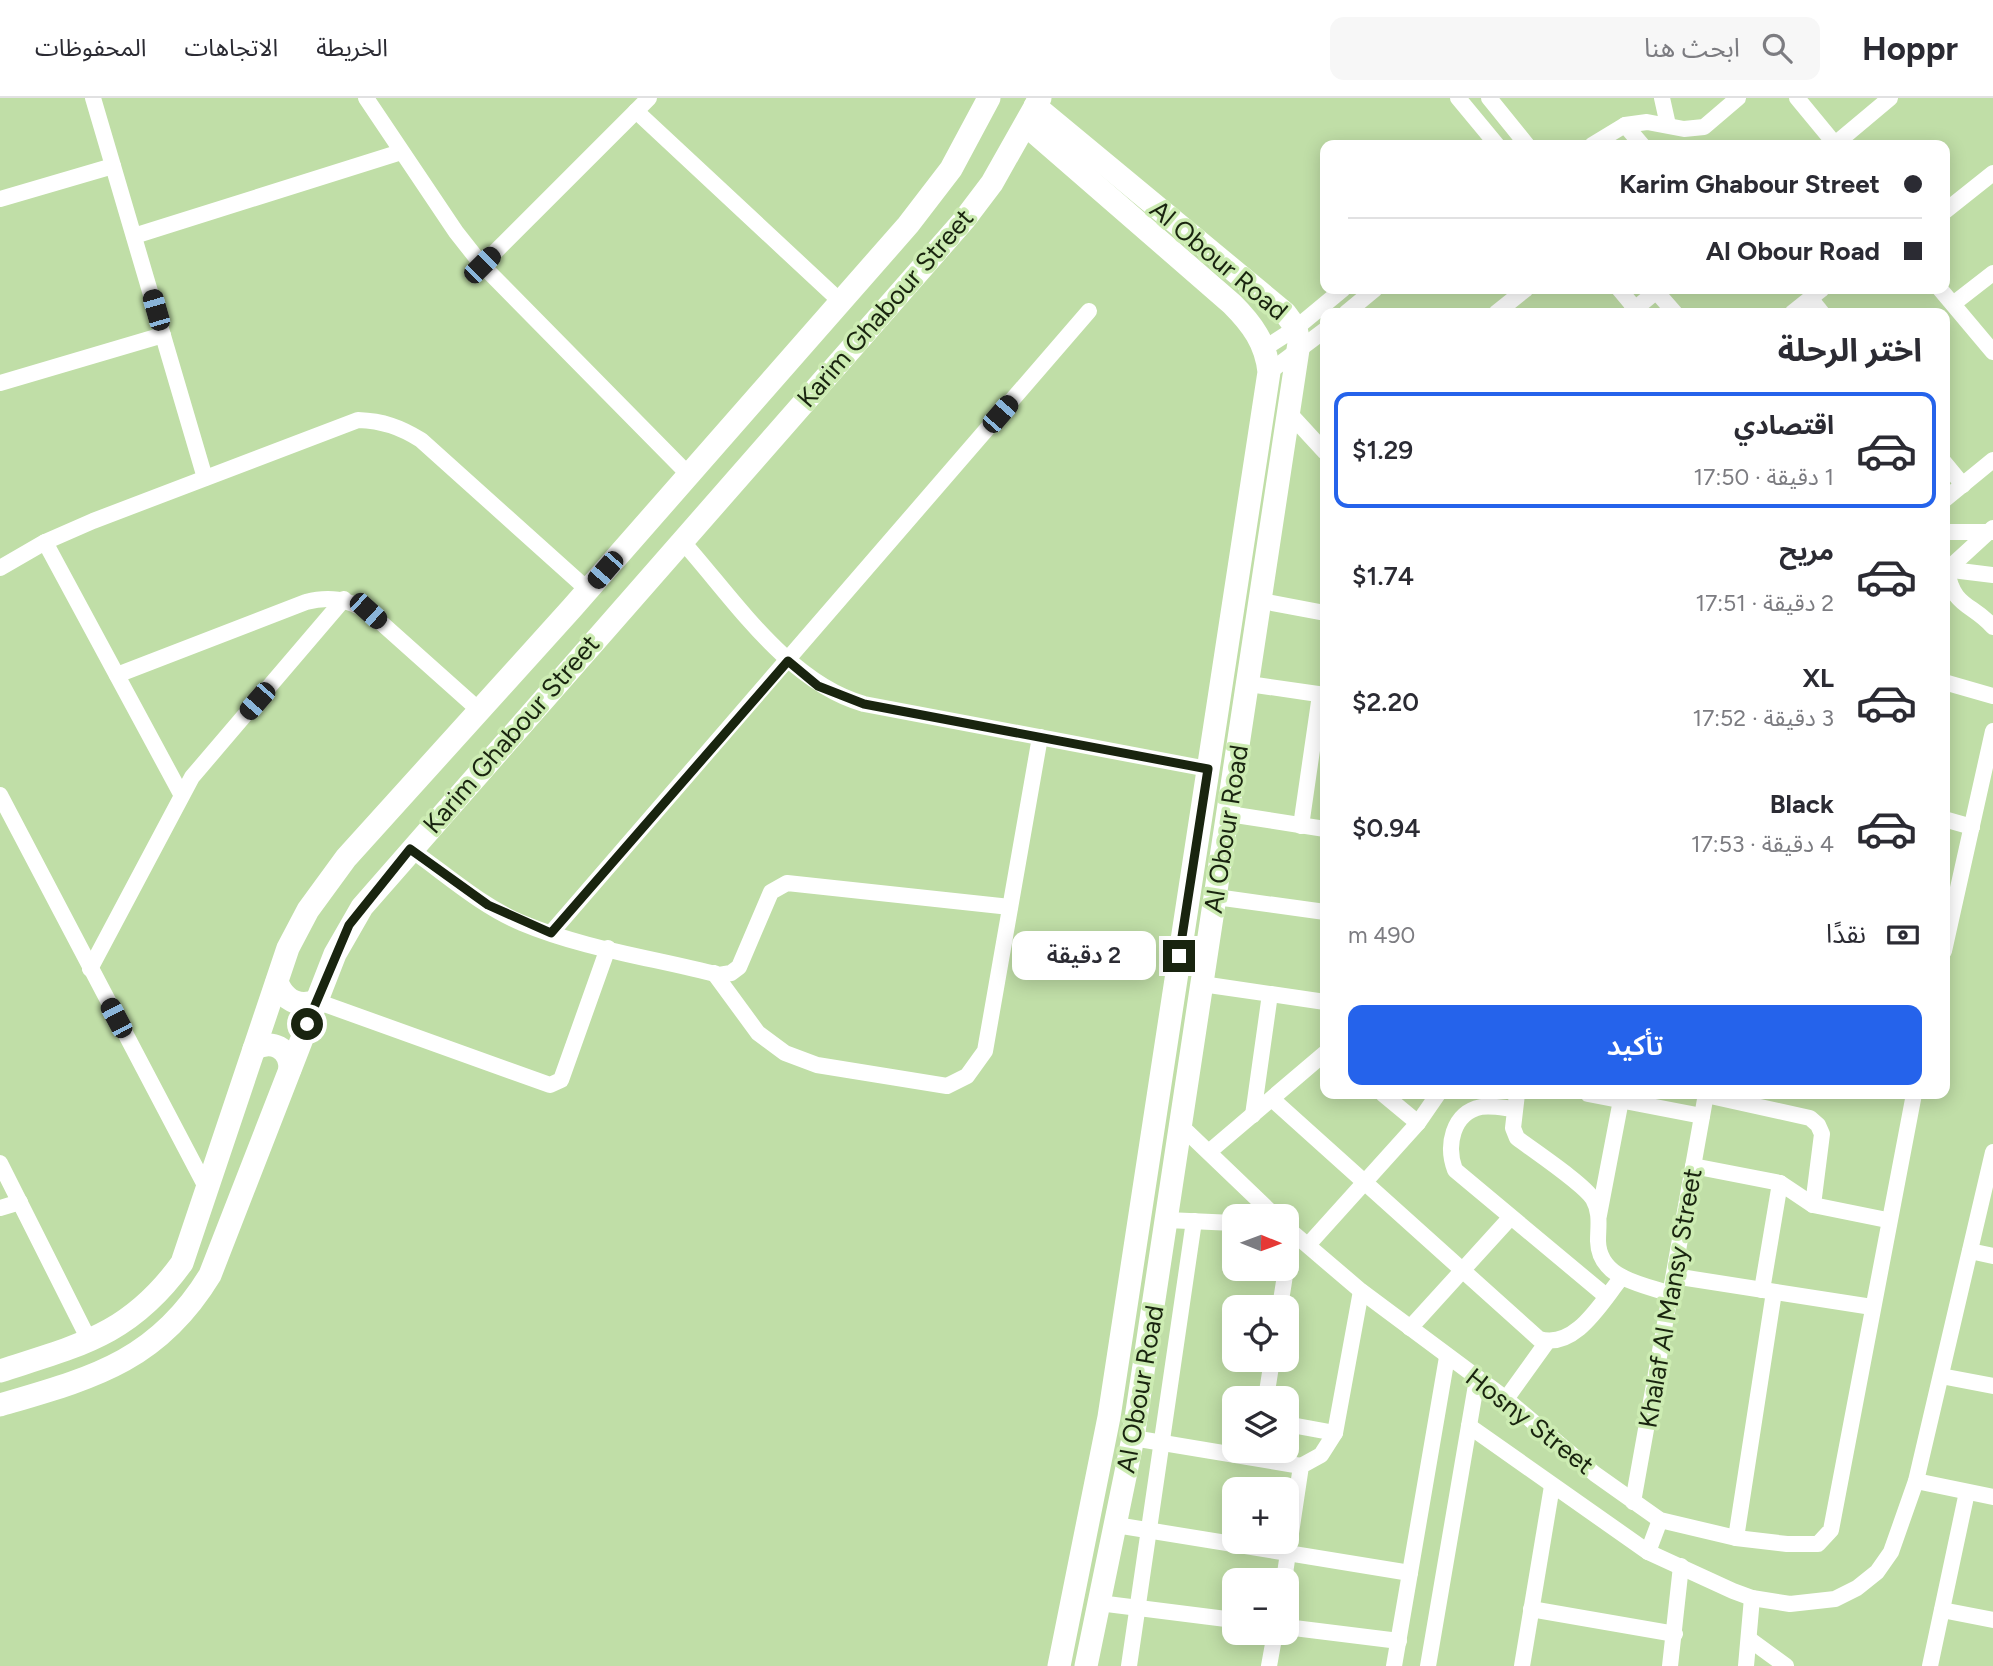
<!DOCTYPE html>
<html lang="ar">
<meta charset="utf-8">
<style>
body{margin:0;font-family:Figtree,"Noto Sans Arabic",sans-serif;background:#f7f7f7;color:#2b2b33;direction:rtl;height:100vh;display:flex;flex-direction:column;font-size:26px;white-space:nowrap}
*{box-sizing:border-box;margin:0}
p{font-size:23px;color:#7c7c81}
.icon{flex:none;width:38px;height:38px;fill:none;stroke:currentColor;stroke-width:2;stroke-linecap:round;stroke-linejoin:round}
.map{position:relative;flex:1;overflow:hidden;direction:ltr}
.side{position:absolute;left:1320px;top:210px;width:630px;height:791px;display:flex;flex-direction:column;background:#fff;border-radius:14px;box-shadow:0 4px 18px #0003;direction:rtl}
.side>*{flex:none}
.top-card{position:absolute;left:1320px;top:42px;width:630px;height:154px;border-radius:14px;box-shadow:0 4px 18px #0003;direction:rtl;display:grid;align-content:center;height:154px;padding:0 28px;background:#fff}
.needle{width:46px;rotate:91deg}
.buttons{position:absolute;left:1222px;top:1106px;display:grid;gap:14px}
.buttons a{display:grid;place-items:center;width:77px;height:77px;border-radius:14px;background:#fff;box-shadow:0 4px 18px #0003;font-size:35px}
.end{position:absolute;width:32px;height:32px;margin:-16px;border:9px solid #19240f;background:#fff;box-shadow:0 0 0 4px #fff}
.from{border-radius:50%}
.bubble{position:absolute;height:49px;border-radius:14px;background:#fff;box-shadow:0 4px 18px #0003;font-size:23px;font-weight:600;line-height:49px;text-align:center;direction:rtl}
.car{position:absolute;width:21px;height:42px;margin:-21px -10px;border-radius:9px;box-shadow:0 0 5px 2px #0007;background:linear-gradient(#222 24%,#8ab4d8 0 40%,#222 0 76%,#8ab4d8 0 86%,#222 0)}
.top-card b{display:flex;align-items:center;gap:24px;height:66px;font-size:26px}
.top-card b+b{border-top:2px solid #e1e1e2}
.top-card i{width:18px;height:18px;background:#2b2b33}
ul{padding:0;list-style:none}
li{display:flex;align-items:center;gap:21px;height:116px;margin:0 14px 10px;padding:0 14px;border:4px solid transparent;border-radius:14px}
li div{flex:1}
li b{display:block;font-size:26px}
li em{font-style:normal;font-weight:600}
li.active{border-color:#2563eb}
li>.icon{width:63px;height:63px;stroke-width:1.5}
h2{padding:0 28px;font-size:32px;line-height:84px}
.pay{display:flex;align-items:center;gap:18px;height:77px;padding:0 28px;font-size:26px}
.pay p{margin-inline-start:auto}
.primary-button{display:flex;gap:14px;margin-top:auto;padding:14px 28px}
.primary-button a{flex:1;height:80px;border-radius:14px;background:#2563eb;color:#fff;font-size:28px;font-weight:600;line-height:80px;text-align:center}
header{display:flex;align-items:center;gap:42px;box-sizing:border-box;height:98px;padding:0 35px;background:#fff;border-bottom:2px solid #e1e1e2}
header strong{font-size:33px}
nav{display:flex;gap:38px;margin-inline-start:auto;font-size:24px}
.search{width:490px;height:63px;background:#f7f7f7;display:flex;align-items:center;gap:18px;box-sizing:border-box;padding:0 24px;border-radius:14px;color:#7c7c81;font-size:26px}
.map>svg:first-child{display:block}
</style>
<header>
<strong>Hoppr</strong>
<div class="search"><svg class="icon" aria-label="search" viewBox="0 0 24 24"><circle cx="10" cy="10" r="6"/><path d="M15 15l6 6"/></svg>ابحث هنا</div>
<nav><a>الخريطة</a><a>الاتجاهات</a><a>المحفوظات</a></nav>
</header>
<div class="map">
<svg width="1993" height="1568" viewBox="0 0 1993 1568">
<rect width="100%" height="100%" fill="#c0dea7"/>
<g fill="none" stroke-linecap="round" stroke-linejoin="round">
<g stroke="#fff" stroke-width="16">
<path d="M93,0L205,380"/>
<path d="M366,0L456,134L482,167L689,377"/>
<path d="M1458,0L1497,47"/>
<path d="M1489,0L1527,47"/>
<path d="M1662,0L1668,27"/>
<path d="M1797,0L1835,46"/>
<path d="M636,13L841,204"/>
<path d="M1625,27L1642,47"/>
<path d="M1592,47L1625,27L1647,24L1684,31L1704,29L1738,0"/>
<path d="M1834,47L1890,0"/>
<path d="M0,101L113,68"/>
<path d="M1944,114L1993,75"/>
<path d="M134,138L401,54"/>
<path d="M482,167L649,0"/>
<path d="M1619,191L1639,215"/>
<path d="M1654,191L1675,215"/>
<path d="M1940,191L1993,254"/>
<path d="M1810,200L1822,215"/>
<path d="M1953,206L1993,175"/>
<path d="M1346,215L1375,191"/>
<path d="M1496,215L1526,191"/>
<path d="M1630,215L1659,191"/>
<path d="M1792,215L1822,191"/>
<path d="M1265,250L1296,230L1343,191"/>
<path d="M1269,274L1325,232"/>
<path d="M0,285L163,237"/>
<path d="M1290,316L1325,354"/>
<path d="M1944,364L1963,387"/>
<path d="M1944,402L1993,362"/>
<path d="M1993,430L1947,472C1953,510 1972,505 1993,529"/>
<path d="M1944,434H1993"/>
<path d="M682,443C733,500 788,585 864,606L1208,671"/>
<path d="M45,444L181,696"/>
<path d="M0,470L45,444L93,423L358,322C383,323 400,329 421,342L588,492"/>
<path d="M1944,471L1993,477"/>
<path d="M1262,503L1325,515"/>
<path d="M117,577L306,504C329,498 347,501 368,513L480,613"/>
<path d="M1944,584L1993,598"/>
<path d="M1249,586L1325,597"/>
<path d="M0,697L207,1091"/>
<path d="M1229,716L1325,731"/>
<path d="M1944,721L1972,729"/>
<path d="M1301,728L1320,597"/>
<path d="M410,751C446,776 481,808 522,825C584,851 654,860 719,877L731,875L739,869L771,794L787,785L1010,809"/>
<path d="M1216,799L1325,814"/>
<path d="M551,835L1089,213"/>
<path d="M1944,853L1993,633"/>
<path d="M90,871L192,679L344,501"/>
<path d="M714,875L758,935L785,955L817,967L947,988L967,978L985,953L1040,639"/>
<path d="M1202,886L1325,904"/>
<path d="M316,903L550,987L561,982L608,850"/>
<path d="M1383,996L1418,1025"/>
<path d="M1517,996L1513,1030L1517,1040C1534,1053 1584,1086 1593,1101C1601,1115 1598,1128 1598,1143C1599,1181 1642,1186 1671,1196"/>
<path d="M1588,996L1702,1018"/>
<path d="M1706,997L1810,1020L1818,1027L1822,1036L1813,1107"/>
<path d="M1272,1001L1539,1241C1576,1252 1602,1203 1622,1179"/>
<path d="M1514,1011C1504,1010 1491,1007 1481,1009C1452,1015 1446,1048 1455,1072L1606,1198"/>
<path d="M1253,1017L1270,896"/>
<path d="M1181,1028L1275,1118"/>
<path d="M1210,1053L1325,955"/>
<path d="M0,1065L90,1244"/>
<path d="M1693,1068L1780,1085L1813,1107L1887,1122"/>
<path d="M0,1110L20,1104"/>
<path d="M1599,1117L1621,1002"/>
<path d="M1167,1122L1234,1125"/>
<path d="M1286,1129L1361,1193L1506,1301L1595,1376L1660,1422L1736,1440L1787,1446H1818L1831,1432L1914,996"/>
<path d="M1308,1147L1418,1025L1438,996"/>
<path d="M1970,1153L1993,1158"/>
<path d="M1286,1167L1291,1133"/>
<path d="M1674,1178L1872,1209"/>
<path d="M1762,1192L1780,1085"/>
<path d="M1280,1209L1286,1171"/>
<path d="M1410,1230L1510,1120"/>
<path d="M1941,1278L1993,1288"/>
<path d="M1266,1300L1272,1262"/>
<path d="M1506,1301L1547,1244"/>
<path d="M1286,1326L1335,1335"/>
<path d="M1469,1328L1648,1454L1733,1493L1752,1500L1790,1506L1835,1501L1857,1490L1877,1474L1891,1454L1916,1383L1993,1054"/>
<path d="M1133,1340L1301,1368"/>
<path d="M1916,1383L1993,1399"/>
<path d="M1633,1404L1706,996"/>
<path d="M1116,1427L1410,1475"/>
<path d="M1736,1440L1774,1194"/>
<path d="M1648,1454L1660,1422"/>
<path d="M1284,1482L1301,1368L1321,1357L1335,1335L1361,1193"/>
<path d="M1099,1505L1234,1522"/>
<path d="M1531,1511L1675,1536"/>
<path d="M1942,1512L1993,1522"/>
<path d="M1286,1529L1399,1543"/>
<path d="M1749,1541L1786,1568"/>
<path d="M1129,1568L1194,1123"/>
<path d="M1269,1568L1275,1535"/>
<path d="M1394,1568L1447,1259"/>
<path d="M1428,1568L1477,1281"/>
<path d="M1522,1568L1552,1388"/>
<path d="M1670,1568L1681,1468"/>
<path d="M1746,1568L1752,1500"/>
<path d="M1930,1568L1967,1394"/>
</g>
<g stroke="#fff" stroke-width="23">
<path d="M1035,8L1285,215L1296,230L1299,245L1133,1340L1086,1568"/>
<path d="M1026,27L1232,206C1252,226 1266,245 1269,274L1109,1319L1059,1568"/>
<path d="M277,884C284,902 298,910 316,903"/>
<path d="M254,951C272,941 290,950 290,971"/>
<path d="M0,1273C80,1247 130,1237 182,1165L288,850L308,812L346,760L572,510L908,127L951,71L989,0"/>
<path d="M0,1307C92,1280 157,1264 210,1177L335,856L362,809L964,122L992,85L1040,0"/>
</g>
</g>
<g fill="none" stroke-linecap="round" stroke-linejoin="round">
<path stroke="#19240f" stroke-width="9" d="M307,926L349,827L410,751L488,807L551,835L788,563L818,588L864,606L1208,671L1179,858"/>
</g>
<g text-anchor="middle" stroke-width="7" stroke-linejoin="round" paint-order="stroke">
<g font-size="26" fill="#19240f" stroke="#cdecb3">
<text transform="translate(1219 162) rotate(40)" y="9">Al Obour Road</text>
<text transform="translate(885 210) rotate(-49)" y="9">Karim Ghabour Street</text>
<text transform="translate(511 636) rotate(-49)" y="9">Karim Ghabour Street</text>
<text transform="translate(1226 731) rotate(-81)" y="9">Al Obour Road</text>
<text transform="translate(1670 1200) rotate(-80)" y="9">Khalaf Al Mansy Street</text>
<text transform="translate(1140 1291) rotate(-80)" y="9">Al Obour Road</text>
<text transform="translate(1530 1323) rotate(38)" y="9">Hosny Street</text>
</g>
</g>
</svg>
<div class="buttons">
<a><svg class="needle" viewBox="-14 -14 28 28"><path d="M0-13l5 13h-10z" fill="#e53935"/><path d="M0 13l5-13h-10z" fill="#7c7c81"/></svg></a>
<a><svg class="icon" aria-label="locate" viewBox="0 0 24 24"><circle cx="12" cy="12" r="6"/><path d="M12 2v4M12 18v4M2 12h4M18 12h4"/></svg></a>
<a><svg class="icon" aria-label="layers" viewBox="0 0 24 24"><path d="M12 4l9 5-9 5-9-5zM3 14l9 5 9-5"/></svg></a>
<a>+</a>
<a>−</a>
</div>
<i class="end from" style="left:307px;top:926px"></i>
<i class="end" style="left:1179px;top:858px"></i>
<div class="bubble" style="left:1012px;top:833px;width:144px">2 دقيقة</div>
<i class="car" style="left:482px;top:167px;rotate:45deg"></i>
<i class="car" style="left:156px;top:212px;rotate:344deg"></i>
<i class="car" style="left:1000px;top:316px;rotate:41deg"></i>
<i class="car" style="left:605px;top:472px;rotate:221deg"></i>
<i class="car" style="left:368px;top:513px;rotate:132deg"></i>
<i class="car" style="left:257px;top:603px;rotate:221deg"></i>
<i class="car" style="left:116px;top:920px;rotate:332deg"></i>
<div class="top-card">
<b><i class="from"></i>Karim Ghabour Street</b>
<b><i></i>Al Obour Road</b>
</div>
<section class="side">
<h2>اختر الرحلة</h2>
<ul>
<li class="active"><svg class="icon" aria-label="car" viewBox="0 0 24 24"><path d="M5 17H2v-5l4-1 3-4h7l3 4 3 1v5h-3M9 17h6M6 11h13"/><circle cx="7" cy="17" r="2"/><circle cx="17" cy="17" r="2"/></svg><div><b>اقتصادي</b><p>1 دقيقة · 17:50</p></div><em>$1.29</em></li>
<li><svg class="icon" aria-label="car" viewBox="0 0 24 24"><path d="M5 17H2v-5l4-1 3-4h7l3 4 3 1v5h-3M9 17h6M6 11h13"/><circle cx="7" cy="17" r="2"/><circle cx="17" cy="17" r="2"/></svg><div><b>مريح</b><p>2 دقيقة · 17:51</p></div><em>$1.74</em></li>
<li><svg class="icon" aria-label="car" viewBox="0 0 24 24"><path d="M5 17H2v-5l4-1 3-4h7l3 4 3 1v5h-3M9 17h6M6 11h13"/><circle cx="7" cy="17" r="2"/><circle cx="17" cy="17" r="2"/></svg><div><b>XL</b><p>3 دقيقة · 17:52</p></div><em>$2.20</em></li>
<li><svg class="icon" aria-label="car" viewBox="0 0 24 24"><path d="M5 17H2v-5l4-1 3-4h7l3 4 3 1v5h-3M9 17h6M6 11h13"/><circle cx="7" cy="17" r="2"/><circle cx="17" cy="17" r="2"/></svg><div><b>Black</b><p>4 دقيقة · 17:53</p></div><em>$0.94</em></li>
</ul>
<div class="pay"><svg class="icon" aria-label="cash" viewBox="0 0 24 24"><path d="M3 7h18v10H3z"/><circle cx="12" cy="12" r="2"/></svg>نقدًا<p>490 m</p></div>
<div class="primary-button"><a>تأكيد</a></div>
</section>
</div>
